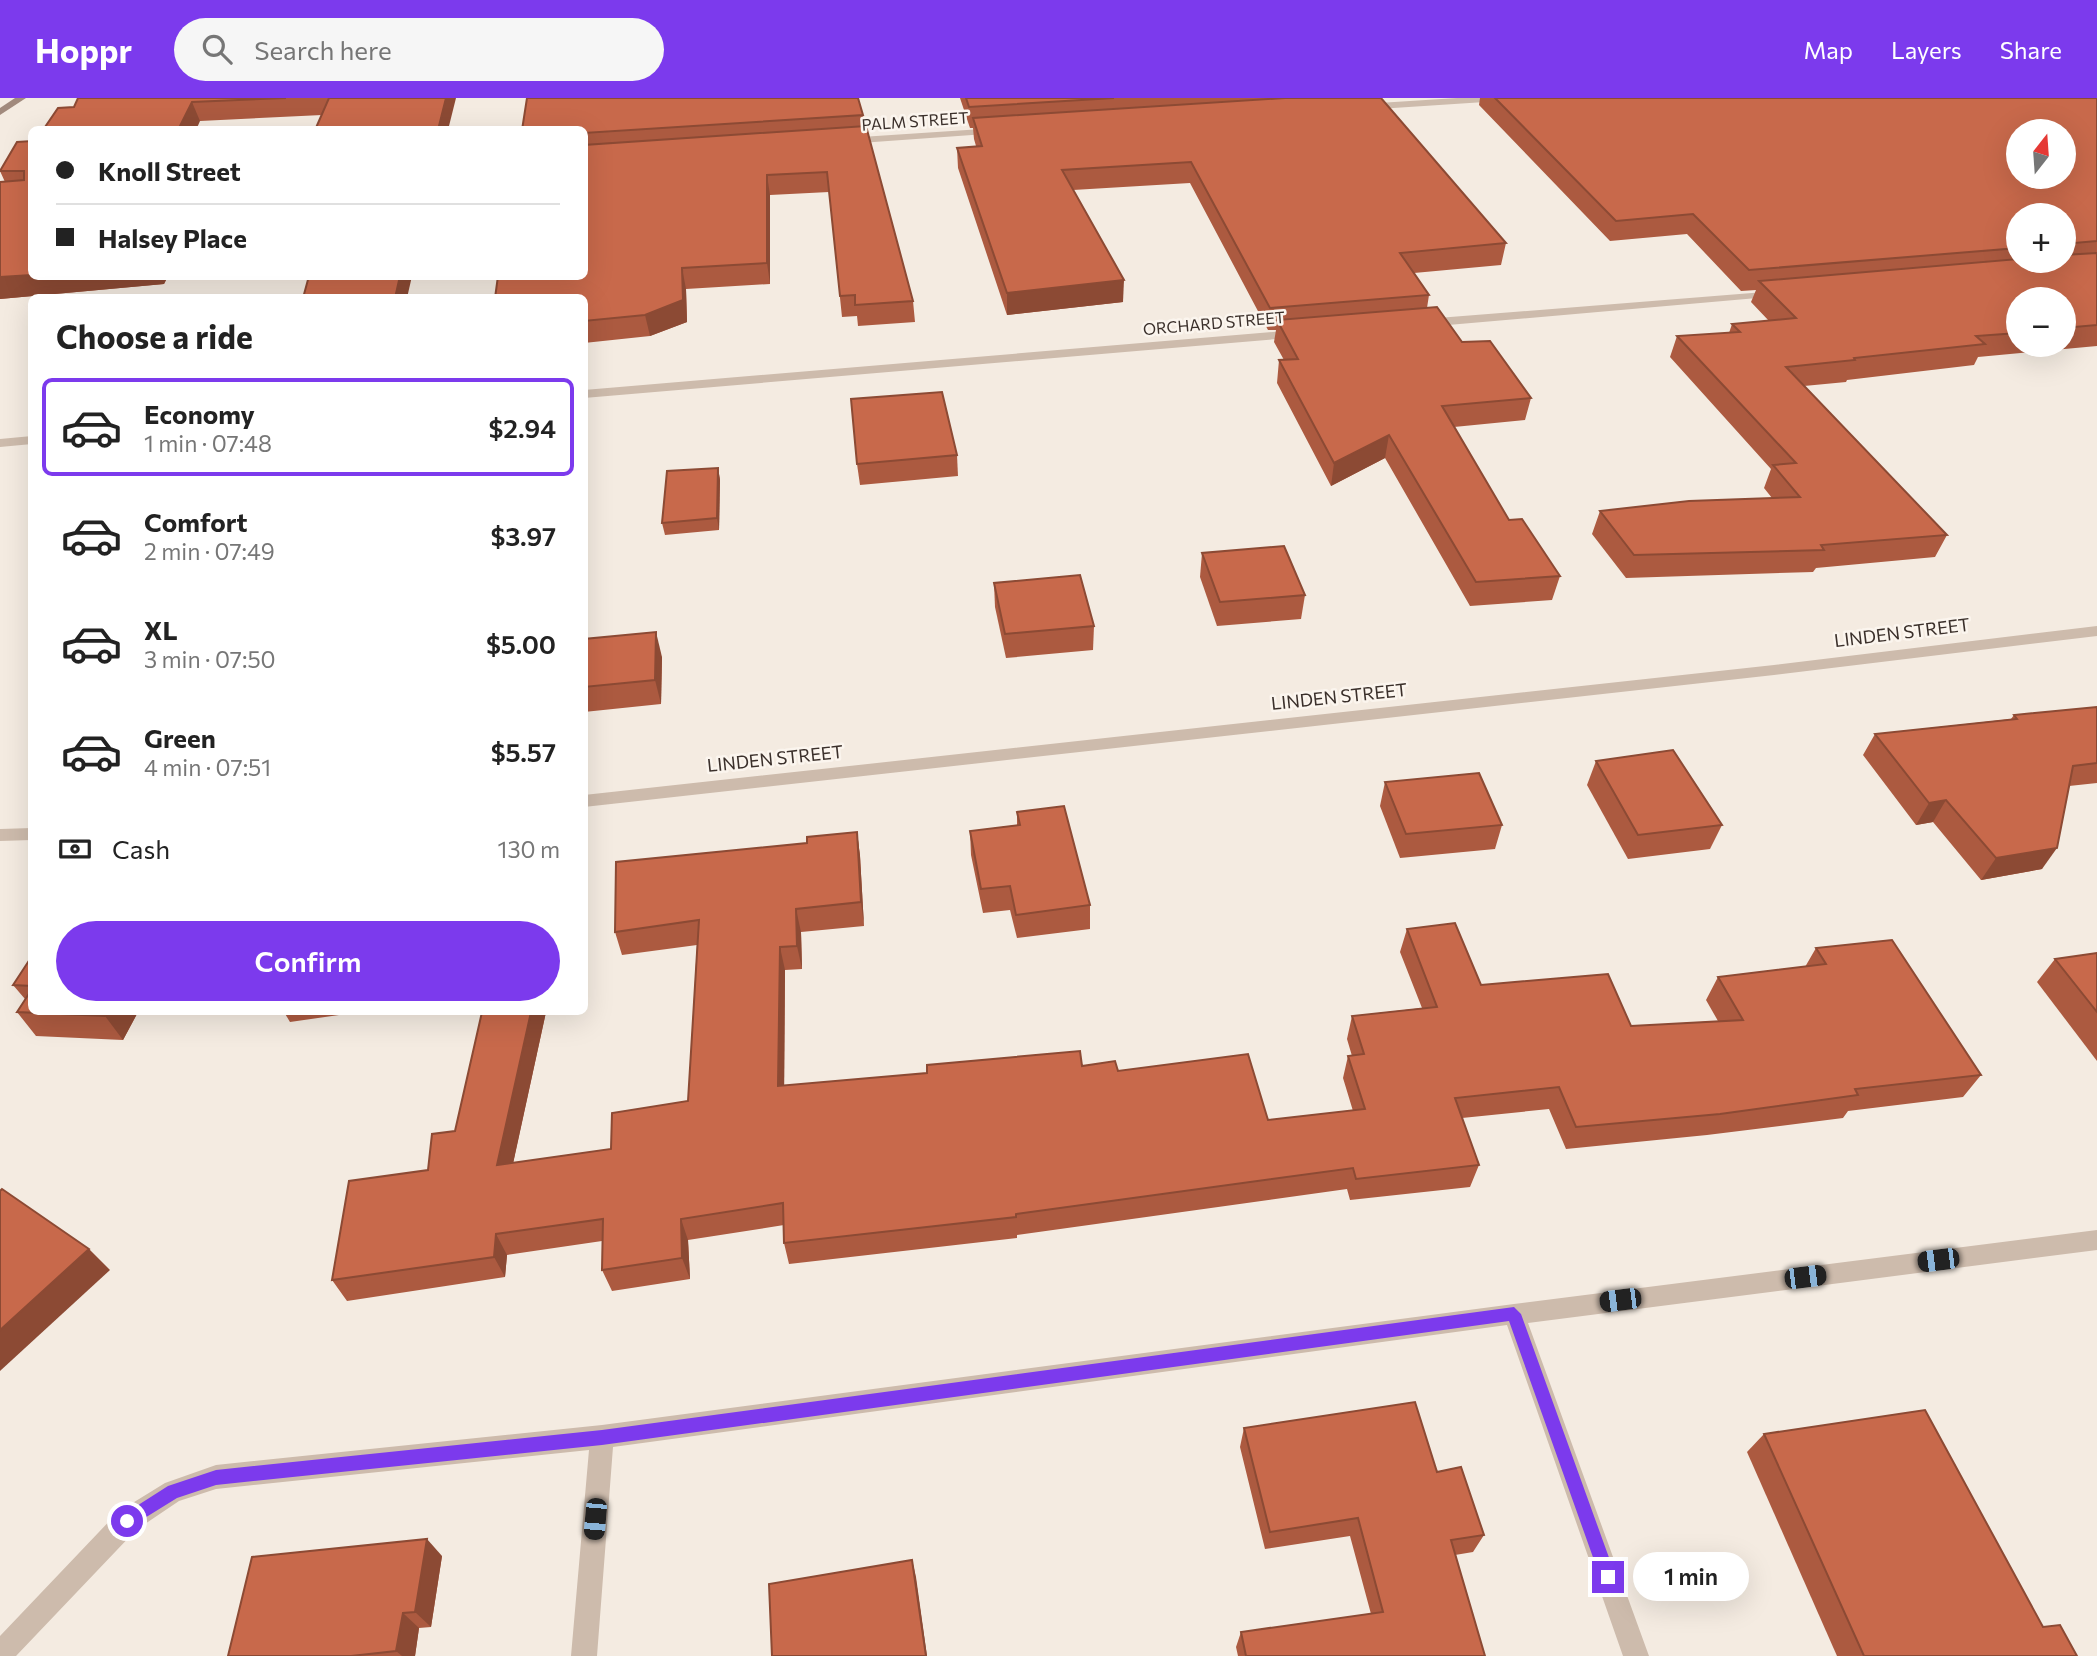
<!DOCTYPE html>
<meta charset="utf-8">
<style>
body{margin:0;font-family:Commissioner,sans-serif;background:#f6f6f6;color:#222;height:100vh;display:flex;flex-direction:column;font-size:26px;white-space:nowrap}
*{box-sizing:border-box;margin:0}
p{font-size:23px;color:#767676}
.icon{flex:none;width:38px;height:38px;fill:none;stroke:currentColor;stroke-width:2;stroke-linecap:round;stroke-linejoin:round}
.map{position:relative;flex:1;overflow:hidden}
.sheet{position:absolute;left:28px;top:196px;width:560px;height:721px;display:flex;flex-direction:column;background:#fff;border-radius:10px;box-shadow:0 7px 28px #0002}
.sheet>*{flex:none}
.guide{position:absolute;left:28px;top:28px;width:560px;height:154px;border-radius:10px;box-shadow:0 7px 28px #0002;display:grid;align-content:center;height:154px;padding:0 28px;background:#fff}
.needle{width:46px;rotate:17deg}
.fabs{position:absolute;left:2006px;top:21px;display:grid;gap:14px}
.fabs a{display:grid;place-items:center;width:70px;height:70px;border-radius:50%;background:#fff;box-shadow:0 7px 28px #0002;font-size:35px}
.end{position:absolute;width:32px;height:32px;margin:-16px;border:9px solid #7c3aed;background:#fff;box-shadow:0 0 0 4px #fff}
.from{border-radius:50%}
.bubble{position:absolute;height:49px;border-radius:24px;background:#fff;box-shadow:0 7px 28px #0002;font-size:23px;font-weight:600;line-height:49px;text-align:center}
.car{position:absolute;width:21px;height:42px;margin:-21px -10px;border-radius:9px;box-shadow:0 0 5px 2px #0007;background:linear-gradient(#222 24%,#8ab4d8 0 40%,#222 0 76%,#8ab4d8 0 86%,#222 0)}
.guide b{display:flex;align-items:center;gap:24px;height:66px;font-size:26px}
.guide b+b{border-top:2px solid #e0e0e0}
.guide i{width:18px;height:18px;background:#222}
ul{padding:0;list-style:none}
li{display:flex;align-items:center;gap:21px;height:98px;margin:0 14px 10px;padding:0 14px;border:4px solid transparent;border-radius:10px}
li div{flex:1}
li b{display:block;font-size:26px}
li em{font-style:normal;font-weight:600}
li.current{border-color:#7c3aed}
li>.icon{width:63px;height:63px;stroke-width:1.5}
h2{padding:0 28px;font-size:32px;line-height:84px}
.pay{display:flex;align-items:center;gap:18px;height:77px;padding:0 28px;font-size:26px}
.pay p{margin-inline-start:auto}
.cta{display:flex;gap:14px;margin-top:auto;padding:14px 28px}
.cta a{flex:1;height:80px;border-radius:42px;background:#7c3aed;color:#fff;font-size:28px;font-weight:600;line-height:80px;text-align:center}
header{display:flex;align-items:center;gap:42px;box-sizing:border-box;height:98px;padding:0 35px;background:#7c3aed;color:#fff}
header strong{font-size:33px}
nav{display:flex;gap:38px;margin-inline-start:auto;font-size:24px}
.search{width:490px;height:63px;background:#f6f6f6;display:flex;align-items:center;gap:18px;box-sizing:border-box;padding:0 24px;border-radius:38px;color:#767676;font-size:26px}
.map>svg:first-child{display:block}
</style>
<header>
<strong>Hoppr</strong>
<div class="search"><svg class="icon" aria-label="search" viewBox="0 0 24 24"><circle cx="10" cy="10" r="6"/><path d="M15 15l6 6"/></svg>Search here</div>
<nav><a>Map</a><a>Layers</a><a>Share</a></nav>
</header>
<div class="map">
<svg width="2097" height="1558" viewBox="0 0 2097 1558">
<rect width="100%" height="100%" fill="#f4ebe1"/>
<g fill="none" stroke-linecap="round" stroke-linejoin="round">
<g fill="#cdbbac" fill-rule="evenodd">
<path d="M1457,0H1505L1500,3L1363,12L1358,9L1363,6Z"/>
<path d="M997,30L1002,33L1000,35L846,46L841,43L846,40Z"/>
<path d="M1777,193L1783,196L1781,198L1425,229L1419,225L1425,221Z"/>
<path d="M1296,232L1302,236L1300,239L584,300V292Z"/>
<path d="M32,338V346L0,349V341Z"/>
<path d="M2097,528V538L1774,577L584,709V697L1774,567Z"/>
<path d="M32,730V742L0,743V731Z"/>
<path d="M2097,1132V1152L1528,1225L1649,1558H1623L1507,1227L613,1349L597,1558H571L589,1352L216,1391L179,1403L136,1432L16,1558H0V1538L118,1414L165,1385L216,1367L602,1327L1514,1206Z"/>
</g>
<path fill="#a18a7d" fill-rule="evenodd" d="M15,0H26L0,17V10Z"/>
</g>
<g fill="#ac5a40" fill-rule="evenodd">
<path d="M78,0H456L322,17L200,23L74,9Z"/>
<path d="M960,0H1381L1506,145L1501,167L1414,175L1429,197L1427,210L1462,244L1531,300L1525,322L1454,329L1509,422L1560,478L1552,502L1470,508L1385,360L1331,388L1277,285L1279,262H1284L1274,244L1276,232H1268L1190,85L1073,92L1123,204L1007,217L958,70L957,50L976,48L974,41L973,30H970Z"/>
<path d="M1480,0H2097V248L1978,259L1974,267L1847,282L1846,284L1804,288L1947,437L1935,459L1816,470L1813,474L1626,480L1592,436L1600,413L1772,400L1764,390L1771,371L1670,259L1677,238L1729,235L1732,226L1769,223L1751,204L1756,192L1741,193L1687,136L1610,143L1479,7ZM2018,117H2063V163H2018ZM2018,201H2063V247H2018Z"/>
<path d="M863,17L864,28L913,203L915,224L858,228L857,218L842,219L829,94L770,97V186L686,191L687,224L650,238L584,245V32Z"/>
<path d="M32,43V178H168L164,186L0,201V84H5L0,73L17,44Z"/>
<path d="M957,357L958,378L860,387L857,366Z"/>
<path d="M718,370L720,382L719,432L665,437L662,425Z"/>
<path d="M1202,455L1305,497L1301,521L1217,528L1200,479Z"/>
<path d="M994,485L1094,528L1093,552L1006,560L995,509Z"/>
<path d="M584,541L662,559L661,606L584,614Z"/>
<path d="M2097,609V685L2069,688L2042,771L1981,782L1933,724L1916,727L1863,657L1875,636L2011,621L2014,617Z"/>
<path d="M1596,663L1722,727L1710,751L1628,761L1587,687Z"/>
<path d="M1385,684L1502,727L1495,751L1400,760L1380,708Z"/>
<path d="M1017,714L1090,807V831L1017,840L1010,812L983,815L971,757L970,733L1017,727Z"/>
<path d="M857,734L860,758L864,828L801,834L802,871L785,872L784,988L1082,968L1118,973L1268,1022L1353,1013L1343,980L1348,958H1352L1347,941L1352,918L1422,910L1400,854L1407,831L1481,887L1631,928L1718,923L1706,902L1718,879L1805,869L1816,850L1981,977L1963,999L1848,1013L1843,1020L1707,1037L1566,1051L1549,1011L1462,1020L1479,1067L1470,1089L1350,1102L1347,1091L1017,1137V1140L789,1166L784,1145V1127L688,1142L690,1181L612,1193L602,1172V1143L507,1157L505,1179L347,1203L332,1182L428,1072L455,1033L482,914H546L513,1065L611,1051L688,1003L697,847L622,857L615,834L807,745Z"/>
<path d="M2097,855V963L2037,884L2055,861Z"/>
<path d="M32,858V914H138L123,942L36,938L17,914L25,901L13,887Z"/>
<path d="M284,914H346V916L290,924Z"/>
<path d="M1244,1330L1437,1374L1484,1437L1473,1454L1455,1457L1485,1558H1238L1236,1549L1241,1534L1371,1516L1350,1438L1265,1451L1240,1349Z"/>
<path d="M1764,1336L2043,1529L2077,1558H1837L1747,1354Z"/>
<path d="M442,1458L431,1529L419,1530L415,1558H228Z"/>
</g>
<g fill="#8c4a34">
<path d="M446,0H456L448,32H438Z"/>
<path d="M192,4L200,23L196,32H178Z"/>
<path d="M767,77L770,97V186L767,165Z"/>
<path d="M682,170L686,191L687,224L650,238L645,217Z"/>
<path d="M32,177V178H168L164,186L0,201V179Z"/>
<path d="M400,178H412L407,200H395Z"/>
<path d="M1124,182L1123,204L1007,217V195Z"/>
<path d="M1389,337L1385,360L1331,388L1334,365Z"/>
<path d="M718,370L720,382L719,432L717,420Z"/>
<path d="M656,534L662,559L661,606L655,582Z"/>
<path d="M1946,702L1933,724L1916,727L1929,705Z"/>
<path d="M857,734L860,758L864,828L861,804Z"/>
<path d="M2057,750L2042,771L1981,782L1996,760Z"/>
<path d="M796,811L801,834L802,871L797,848Z"/>
<path d="M780,849L785,872L784,1010L778,988Z"/>
<path d="M108,914H138L123,942L105,918Z"/>
<path d="M531,914H546L508,1089L497,1067Z"/>
<path d="M681,1121L688,1142L690,1181L682,1160Z"/>
<path d="M496,1136L507,1157L505,1179L494,1159Z"/>
<path d="M89,1151L110,1172L0,1273V1232Z"/>
<path d="M427,1441L442,1458L431,1529L415,1514Z"/>
<path d="M912,1462L916,1479L927,1558H926Z"/>
<path d="M403,1515L419,1530L415,1558H402L396,1553Z"/>
</g>
<g fill="#c8694b" stroke="#8c4a34" stroke-width="2" fill-rule="evenodd">
<path d="M78,0H286L192,4L178,32H43L58,10L74,9Z"/>
<path d="M329,0H446L438,32H315Z"/>
<path d="M527,0H858L863,17L584,35V32H522Z"/>
<path d="M966,0H1114L969,9Z"/>
<path d="M1285,0H1381L1506,145L1400,155L1429,197L1270,210L1191,64L1062,72L1124,182L1007,195L957,50L982,48L973,20Z"/>
<path d="M1495,0H2097V143L2063,146V117H2018V150L1749,172L1693,116L1616,123ZM2018,33H2063V79H2018Z"/>
<path d="M866,28L913,203L855,207V197L840,198L827,74L767,77V165L682,170L683,202L645,217L584,223V200H495L498,178H584V47Z"/>
<path d="M32,43V177L0,179V84L24,82V73H0L17,44Z"/>
<path d="M2097,155V227L2063,230V201H2018V235L1976,238L1985,246L1854,260L1855,262L1786,269L1947,437L1821,447L1824,452L1634,457L1600,413L1689,403L1800,399L1773,367L1796,365L1677,238L1740,234L1732,226L1796,220L1759,183L2018,161V163H2063V157Z"/>
<path d="M309,178H400L395,200H303Z"/>
<path d="M1437,209L1462,244L1490,243L1531,300L1442,308L1509,422L1522,421L1560,478L1476,484L1389,337L1334,365L1279,262L1298,261L1277,222Z"/>
<path d="M942,294L957,357L857,366L851,301Z"/>
<path d="M718,370L717,420L662,425L667,373Z"/>
<path d="M1284,448L1305,497L1220,504L1202,455Z"/>
<path d="M1080,477L1094,528L1005,536L994,485Z"/>
<path d="M656,534L655,582L584,589V541Z"/>
<path d="M2097,609V665L2073,668L2057,750L1996,760L1946,702L1929,705L1875,636L2017,621L2014,617Z"/>
<path d="M1673,652L1722,727L1638,737L1596,663Z"/>
<path d="M1479,675L1502,727L1406,736L1385,684Z"/>
<path d="M1064,708L1090,807L1016,817L1010,788L981,791L970,733L1020,727L1017,714Z"/>
<path d="M857,734L861,804L796,811L797,848L780,849L778,988L927,975V967L1080,953L1082,968L1115,963L1118,973L1248,956L1268,1022L1365,1011L1348,958L1364,956L1352,918L1437,909L1407,831L1455,825L1481,887L1608,876L1631,928L1743,922L1718,879L1826,866L1816,850L1892,842L1981,977L1855,991L1858,997L1720,1016L1576,1029L1559,989L1455,1000L1479,1067L1356,1081L1353,1070L1016,1116V1119L784,1145L783,1105L681,1121L682,1160L602,1172L603,1121L496,1136L494,1159L332,1182L349,1083L428,1072L432,1036L455,1033L482,914H531L497,1067L611,1051L612,1015L688,1003L699,822L615,834L616,764L807,745V739Z"/>
<path d="M2097,855V914L2055,861Z"/>
<path d="M32,858V888L13,887Z"/>
<path d="M32,891V914H108L105,918L17,914Z"/>
<path d="M2,1091L89,1151L0,1232V1093Z"/>
<path d="M1415,1304L1437,1374L1461,1369L1484,1437L1451,1442L1485,1558H1246L1241,1534L1383,1514L1358,1420L1270,1434L1244,1330Z"/>
<path d="M1925,1312L2043,1529L2060,1527L2077,1558H1864L1764,1336Z"/>
<path d="M427,1441L415,1514L403,1515L396,1553L351,1558H228L252,1459Z"/>
<path d="M912,1462L926,1558H772L769,1486Z"/>
</g>
<path fill="#7c3aed" d="M1514,1209L1521,1216L1616,1479L1608,1487L1600,1479L1509,1223L602,1347L216,1387L177,1400L127,1431L119,1423L121,1418L168,1388L216,1372L602,1332Z"/>
<g text-anchor="middle" stroke-width="5" stroke-linejoin="round" paint-order="stroke">
<g font-size="16" fill="#3b302b" stroke="#fbf5ee">
<text transform="translate(915 23) rotate(-4)" y="6">PALM STREET</text>
<text transform="translate(1214 225) rotate(-5)" y="6">ORCHARD STREET</text>
</g>
<g font-size="18" fill="#3b302b" stroke="#fbf5ee">
<text transform="translate(1902 535) rotate(-7)" y="6">LINDEN STREET</text>
<text transform="translate(1339 599) rotate(-6)" y="6">LINDEN STREET</text>
<text transform="translate(775 661) rotate(-6)" y="6">LINDEN STREET</text>
</g>
</g>
</svg>
<div class="fabs">
<a><svg class="needle" viewBox="-14 -14 28 28"><path d="M0-13l5 13h-10z" fill="#e53935"/><path d="M0 13l5-13h-10z" fill="#767676"/></svg></a>
<a>+</a>
<a>−</a>
</div>
<i class="end from" style="left:127px;top:1423px"></i>
<i class="end" style="left:1608px;top:1479px"></i>
<div class="bubble" style="left:1633px;top:1454px;width:116px">1 min</div>
<i class="car" style="left:1938px;top:1162px;rotate:263deg"></i>
<i class="car" style="left:1805px;top:1179px;rotate:83deg"></i>
<i class="car" style="left:1620px;top:1202px;rotate:263deg"></i>
<i class="car" style="left:595px;top:1421px;rotate:185deg"></i>
<div class="guide">
<b><i class="from"></i>Knoll Street</b>
<b><i></i>Halsey Place</b>
</div>
<section class="sheet">
<h2>Choose a ride</h2>
<ul>
<li class="current"><svg class="icon" aria-label="car" viewBox="0 0 24 24"><path d="M5 17H2v-5l4-1 3-4h7l3 4 3 1v5h-3M9 17h6M6 11h13"/><circle cx="7" cy="17" r="2"/><circle cx="17" cy="17" r="2"/></svg><div><b>Economy</b><p>1 min · 07:48</p></div><em>$2.94</em></li>
<li><svg class="icon" aria-label="car" viewBox="0 0 24 24"><path d="M5 17H2v-5l4-1 3-4h7l3 4 3 1v5h-3M9 17h6M6 11h13"/><circle cx="7" cy="17" r="2"/><circle cx="17" cy="17" r="2"/></svg><div><b>Comfort</b><p>2 min · 07:49</p></div><em>$3.97</em></li>
<li><svg class="icon" aria-label="car" viewBox="0 0 24 24"><path d="M5 17H2v-5l4-1 3-4h7l3 4 3 1v5h-3M9 17h6M6 11h13"/><circle cx="7" cy="17" r="2"/><circle cx="17" cy="17" r="2"/></svg><div><b>XL</b><p>3 min · 07:50</p></div><em>$5.00</em></li>
<li><svg class="icon" aria-label="car" viewBox="0 0 24 24"><path d="M5 17H2v-5l4-1 3-4h7l3 4 3 1v5h-3M9 17h6M6 11h13"/><circle cx="7" cy="17" r="2"/><circle cx="17" cy="17" r="2"/></svg><div><b>Green</b><p>4 min · 07:51</p></div><em>$5.57</em></li>
</ul>
<div class="pay"><svg class="icon" aria-label="cash" viewBox="0 0 24 24"><path d="M3 7h18v10H3z"/><circle cx="12" cy="12" r="2"/></svg>Cash<p>130 m</p></div>
<div class="cta"><a>Confirm</a></div>
</section>
</div>
